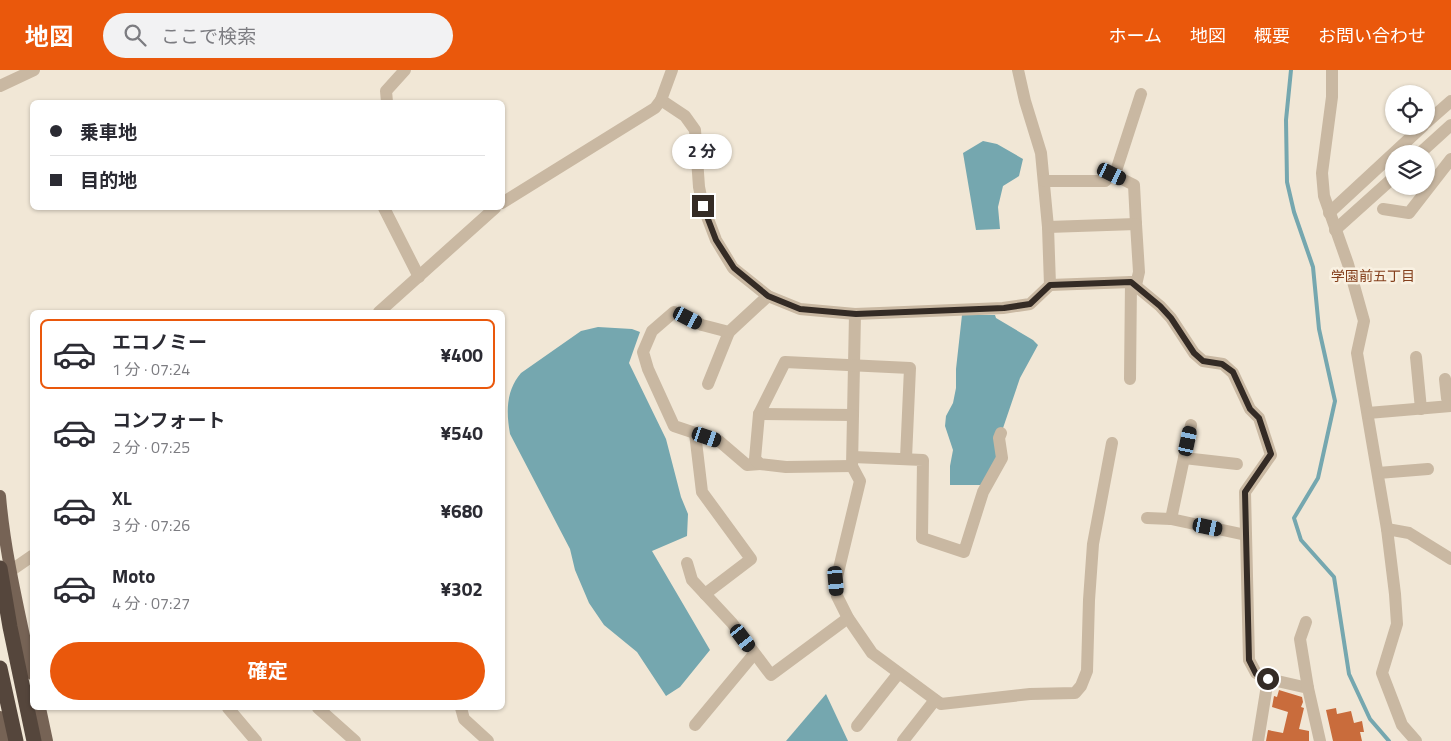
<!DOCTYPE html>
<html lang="ja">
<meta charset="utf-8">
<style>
body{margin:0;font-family:"Titillium Web","Noto Sans JP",sans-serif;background:#f2f2f3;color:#2b2b33;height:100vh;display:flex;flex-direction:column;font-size:19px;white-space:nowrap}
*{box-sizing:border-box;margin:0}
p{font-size:16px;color:#7c7c81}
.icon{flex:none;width:28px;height:28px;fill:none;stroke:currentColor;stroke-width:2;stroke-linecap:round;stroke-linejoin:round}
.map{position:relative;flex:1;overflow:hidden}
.side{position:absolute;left:30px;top:240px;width:475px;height:400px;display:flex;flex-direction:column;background:#fff;border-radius:8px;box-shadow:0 1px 4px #0004}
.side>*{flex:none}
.banner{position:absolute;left:30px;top:30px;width:475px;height:110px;border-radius:8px;box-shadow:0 1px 4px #0004;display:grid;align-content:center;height:110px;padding:0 20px;background:#fff}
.controls{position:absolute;left:1385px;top:15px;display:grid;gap:10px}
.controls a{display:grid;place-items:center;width:50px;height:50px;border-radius:50%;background:#fff;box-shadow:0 1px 4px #0004;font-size:25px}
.end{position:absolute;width:22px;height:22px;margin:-11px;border:6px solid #342b25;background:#fff;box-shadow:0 0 0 2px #fff}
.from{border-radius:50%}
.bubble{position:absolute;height:35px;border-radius:18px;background:#fff;box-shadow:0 1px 4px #0004;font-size:16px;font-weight:700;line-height:35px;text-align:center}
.car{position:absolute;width:15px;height:30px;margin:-15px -8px;border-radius:6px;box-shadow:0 0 4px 1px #0007;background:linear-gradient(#222 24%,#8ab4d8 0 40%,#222 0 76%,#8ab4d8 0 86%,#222 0)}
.banner b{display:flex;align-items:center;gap:18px;height:48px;font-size:19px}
.banner b+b{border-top:1px solid #e1e1e2}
.banner i{width:12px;height:12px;background:#2b2b33}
ul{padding:9px 0 0;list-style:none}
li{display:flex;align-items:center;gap:15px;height:70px;margin:0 10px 8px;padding:0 10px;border:2px solid transparent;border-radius:8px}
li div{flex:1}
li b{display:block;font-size:19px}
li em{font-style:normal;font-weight:700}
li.active{border-color:#ea580c}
li>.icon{width:45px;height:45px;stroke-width:1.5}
.button{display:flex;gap:10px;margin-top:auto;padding:10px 20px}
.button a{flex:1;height:58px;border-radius:30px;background:#ea580c;color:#fff;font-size:20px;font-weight:700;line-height:58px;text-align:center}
header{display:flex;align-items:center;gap:30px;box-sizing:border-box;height:70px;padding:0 25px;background:#ea580c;color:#fff}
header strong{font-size:24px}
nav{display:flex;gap:28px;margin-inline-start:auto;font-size:18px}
.search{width:350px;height:45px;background:#f2f2f3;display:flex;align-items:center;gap:12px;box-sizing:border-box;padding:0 18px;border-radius:28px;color:#7c7c81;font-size:19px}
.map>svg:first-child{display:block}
</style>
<header>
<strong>地図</strong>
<div class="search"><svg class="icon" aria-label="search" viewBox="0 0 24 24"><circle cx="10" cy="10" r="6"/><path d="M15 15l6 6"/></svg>ここで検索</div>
<nav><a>ホーム</a><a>地図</a><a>概要</a><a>お問い合わせ</a></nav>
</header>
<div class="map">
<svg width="1451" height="671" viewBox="0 0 1451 671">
<rect width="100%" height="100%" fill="#f1e7d6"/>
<g fill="#75a7af">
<path d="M983,71L997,74L1023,89L1019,106L1003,116L998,137L1000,159L976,160L963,83Z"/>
<path d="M962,245H995L996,248L1033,270L1038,275L1020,308L1002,361L998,386L981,415H950V396L953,380L945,356L946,346L953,333L956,318V299Z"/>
<path d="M598,257L632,259L640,262L629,293L666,369L681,427L688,444L687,466L652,481L710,580L680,617L666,626L637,582L604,555L589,533L575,500L570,479L510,364C506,341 506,321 521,303L581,261Z"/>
<path d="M826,624L848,671H786Z"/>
</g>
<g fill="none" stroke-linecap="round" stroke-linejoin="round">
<path stroke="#75a7af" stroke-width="4" d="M1291,0L1286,50L1287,112L1294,142L1313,197L1319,259L1335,331L1318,408L1294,448L1301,470L1334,507L1349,604L1370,649L1389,671"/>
</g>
<g fill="#c96c3c">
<path d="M1279,620L1302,627L1303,632L1301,637L1304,638L1299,659L1309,661V671H1266L1268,660L1283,663L1288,642L1272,637L1274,626L1277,627Z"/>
<path d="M1336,638L1337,644L1351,641L1354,653L1362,651L1364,662H1360L1362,671H1333L1326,640Z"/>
</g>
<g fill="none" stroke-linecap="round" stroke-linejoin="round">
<g stroke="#c9b8a2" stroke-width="12">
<path d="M1018,0L1025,31L1041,83L1048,157L1050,215"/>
<path d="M1332,0V27L1322,103L1324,126L1348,194L1364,251L1357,283L1387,459L1395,524L1397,554L1382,603L1402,655L1416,671"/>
<path d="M0,16L34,0"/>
<path d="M661,30L685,46L695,60L699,117L703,136L716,170L733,198L768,226L800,239L855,244L1003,238L1030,234L1050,215L1131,212L1160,236L1171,248L1194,283L1203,291L1223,294L1233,303L1250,339L1259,348L1271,385L1245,422L1249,590L1256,603L1268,609L1308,618L1320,671"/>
<path d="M387,32L386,21L405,0"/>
<path d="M1426,53L1451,31"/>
<path d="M1419,84L1451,55"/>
<path d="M1112,104L1134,115L1136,154"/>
<path d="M1045,111H1105L1116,101L1141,24"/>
<path d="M502,133L655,38L661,30L672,0"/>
<path d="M384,138L419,207"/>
<path d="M1383,139L1409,143L1451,89"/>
<path d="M1329,143L1423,56"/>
<path d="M1048,157L1136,154L1139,202L1136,215"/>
<path d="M1335,160L1394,107"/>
<path d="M379,242L495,138"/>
<path d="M855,244L852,396L860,411L836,511L837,526L848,548L872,583L941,634L1030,624L1075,623L1081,616L1087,601L1089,530L1093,474L1112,373"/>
<path d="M1416,287L1421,339"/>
<path d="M1130,309L1131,212"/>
<path d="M1445,309L1447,328L1451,335"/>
<path d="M708,314L729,262"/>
<path d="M1368,343L1451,336"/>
<path d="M759,344L853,345"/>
<path d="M695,363L702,422L751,489L705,524"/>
<path d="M853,387L923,390L922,468L964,482L983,422L1002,388L999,368L1001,363"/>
<path d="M1184,388L1237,394"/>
<path d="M760,394L747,395L719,371L674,356L648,299L643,282L652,261L674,242L702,255L729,262L768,226"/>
<path d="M852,396L786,397L760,394L755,389L759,344L785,292L910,298L906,388"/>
<path d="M1378,403L1428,399"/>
<path d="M1147,448L1171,449L1246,465"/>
<path d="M1171,449L1191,355"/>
<path d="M1387,459L1409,463L1451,489"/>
<path d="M687,493L692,510L732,553L771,605L848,548"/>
<path d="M3,506L32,486"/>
<path d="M1306,552L1300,569L1308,618"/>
<path d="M228,638L256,671"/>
<path d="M318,638L355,671"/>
<path d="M461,638L464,649L488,671"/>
<path d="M695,655L754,584"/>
<path d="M857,656L898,604"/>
<path d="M903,671L935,630"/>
<path d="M1258,671L1268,609"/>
</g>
<g stroke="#766355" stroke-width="12">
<path d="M0,426C5,486 20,545 32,604"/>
<path d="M40,638L47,671"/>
<path d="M0,647L6,671"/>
</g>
<g stroke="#55463c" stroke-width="15">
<path d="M0,498L10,557L34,671"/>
<path d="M0,598L16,671"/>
</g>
</g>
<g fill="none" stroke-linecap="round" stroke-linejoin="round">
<path stroke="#342b25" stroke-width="6" d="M703,136L716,170L734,198L768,226L800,239L856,244L1004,238L1030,234L1050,215L1131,212L1160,236L1171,248L1194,283L1203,291L1222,294L1233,302L1250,339L1259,348L1271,384L1245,422L1249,590L1256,604L1268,609"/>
</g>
<g text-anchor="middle" stroke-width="5" stroke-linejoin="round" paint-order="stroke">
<g font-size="14" fill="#843f1c" stroke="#f9f1e2">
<text x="1373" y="211">学園前五丁目</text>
</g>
</g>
</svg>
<div class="controls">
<a><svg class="icon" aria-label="locate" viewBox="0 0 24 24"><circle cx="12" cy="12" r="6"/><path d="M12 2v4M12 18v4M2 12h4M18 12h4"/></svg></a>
<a><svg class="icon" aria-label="layers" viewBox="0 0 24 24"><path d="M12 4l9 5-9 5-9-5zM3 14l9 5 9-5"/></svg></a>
</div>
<i class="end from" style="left:1268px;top:609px"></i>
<i class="end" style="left:703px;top:136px"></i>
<div class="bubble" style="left:672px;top:64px;width:60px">2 分</div>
<i class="car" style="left:1112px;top:104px;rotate:116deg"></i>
<i class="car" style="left:688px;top:248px;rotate:117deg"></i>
<i class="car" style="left:707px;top:367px;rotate:109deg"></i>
<i class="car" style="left:1188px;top:371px;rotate:12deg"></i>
<i class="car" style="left:1208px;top:457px;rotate:102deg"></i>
<i class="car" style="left:836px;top:511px;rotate:175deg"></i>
<i class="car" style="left:743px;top:568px;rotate:143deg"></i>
<div class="banner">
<b><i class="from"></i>乗車地</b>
<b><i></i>目的地</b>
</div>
<section class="side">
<ul>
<li class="active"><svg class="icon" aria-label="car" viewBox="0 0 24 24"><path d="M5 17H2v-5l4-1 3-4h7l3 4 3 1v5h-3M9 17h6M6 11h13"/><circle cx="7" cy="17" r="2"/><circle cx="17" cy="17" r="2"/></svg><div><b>エコノミー</b><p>1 分 · 07:24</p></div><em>¥400</em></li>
<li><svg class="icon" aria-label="car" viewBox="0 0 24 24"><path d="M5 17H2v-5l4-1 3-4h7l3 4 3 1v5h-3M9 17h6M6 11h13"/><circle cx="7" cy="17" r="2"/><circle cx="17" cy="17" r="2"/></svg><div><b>コンフォート</b><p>2 分 · 07:25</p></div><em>¥540</em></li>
<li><svg class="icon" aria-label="car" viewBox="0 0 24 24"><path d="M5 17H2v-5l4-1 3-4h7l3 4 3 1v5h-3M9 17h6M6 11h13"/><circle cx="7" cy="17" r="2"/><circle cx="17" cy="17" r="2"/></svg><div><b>XL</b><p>3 分 · 07:26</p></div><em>¥680</em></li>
<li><svg class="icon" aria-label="car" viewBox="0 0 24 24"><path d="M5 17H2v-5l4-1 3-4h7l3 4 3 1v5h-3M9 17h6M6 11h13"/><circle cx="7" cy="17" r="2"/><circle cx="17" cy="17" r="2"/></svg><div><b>Moto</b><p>4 分 · 07:27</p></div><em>¥302</em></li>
</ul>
<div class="button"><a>確定</a></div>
</section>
</div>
